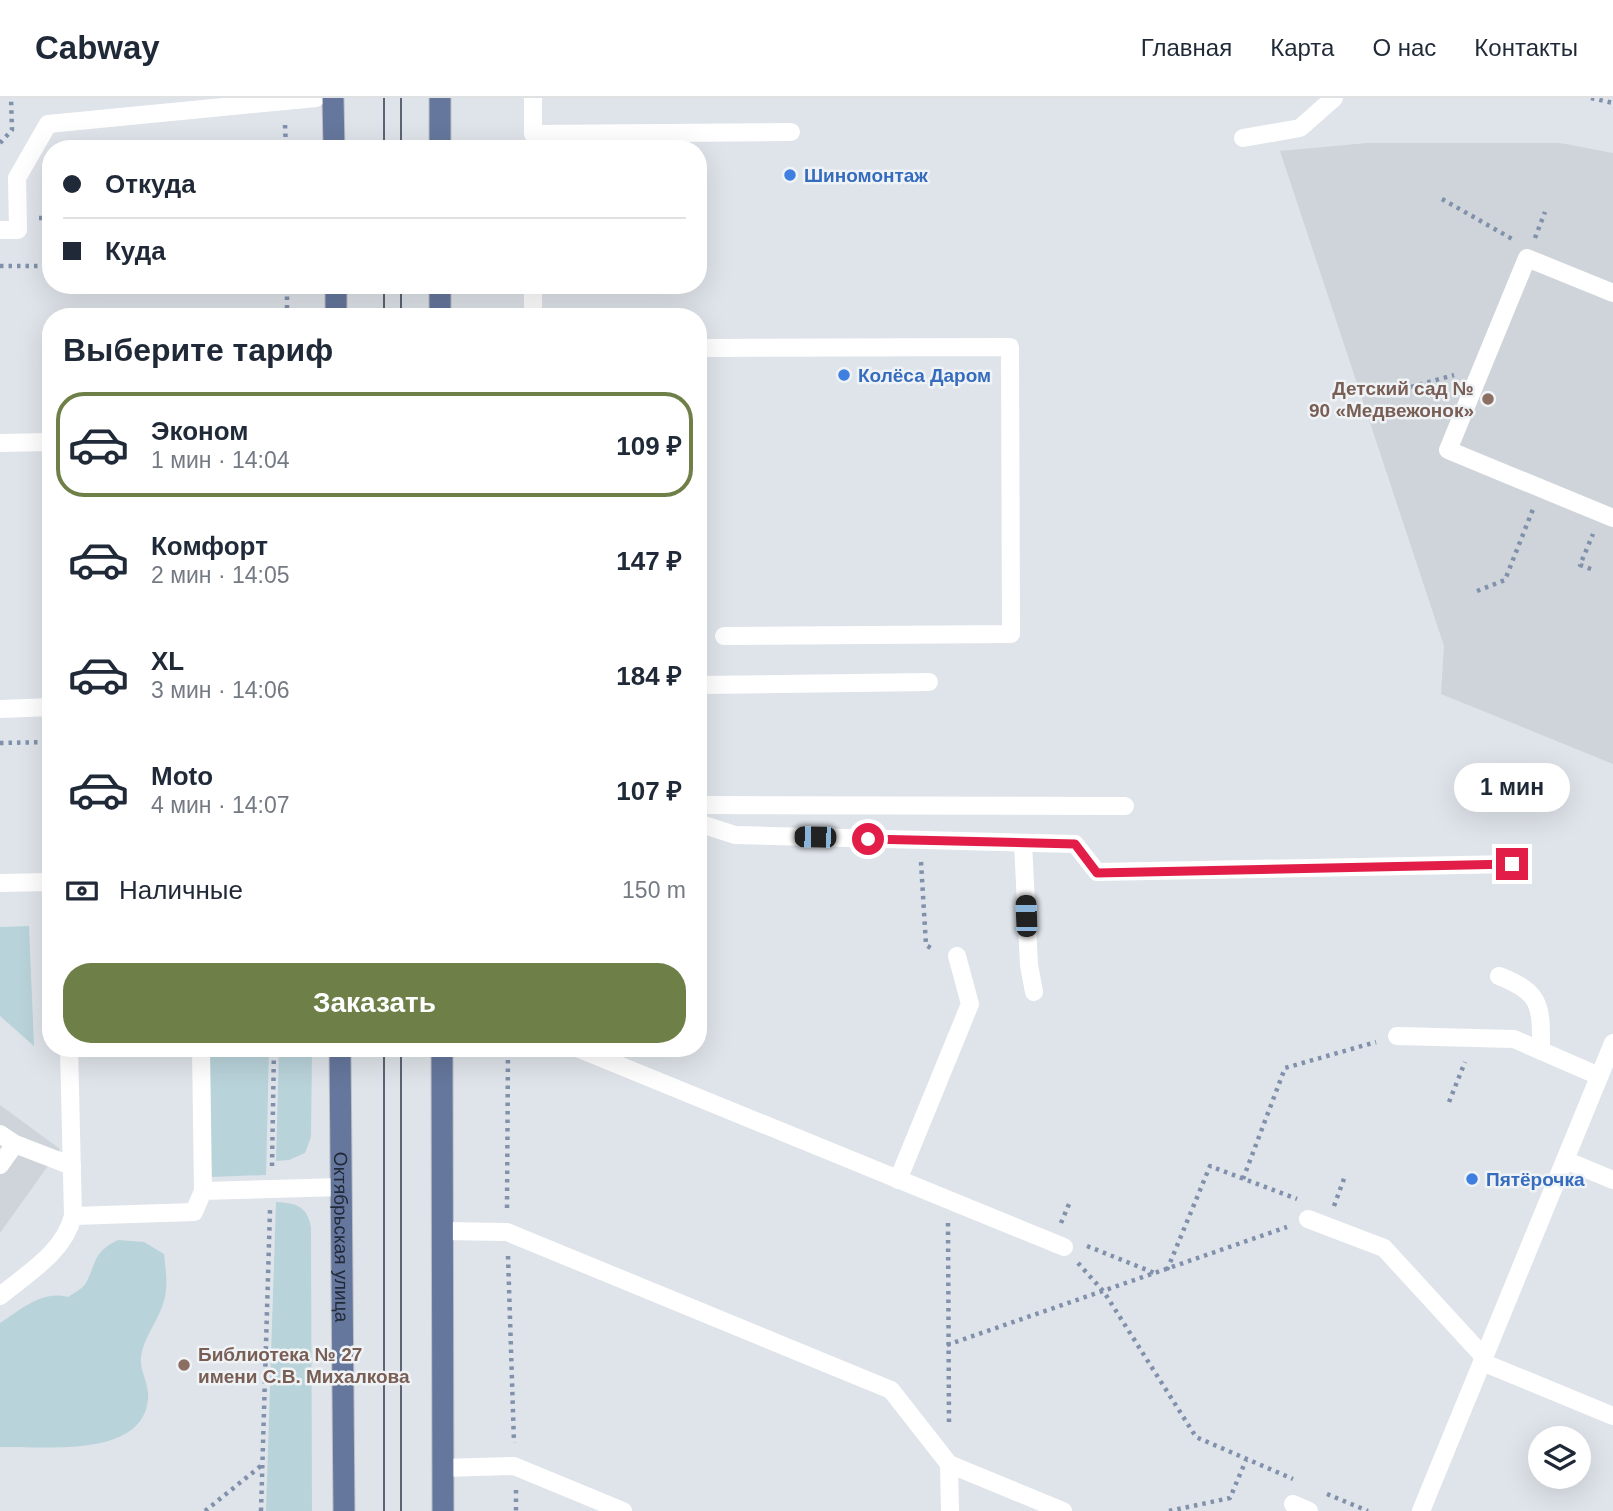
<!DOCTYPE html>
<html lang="ru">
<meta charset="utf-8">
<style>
body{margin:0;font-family:Arial,sans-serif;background:#f2f2f3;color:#1f2937;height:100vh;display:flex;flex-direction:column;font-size:26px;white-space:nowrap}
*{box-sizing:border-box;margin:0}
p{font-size:23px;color:#747a83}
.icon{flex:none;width:38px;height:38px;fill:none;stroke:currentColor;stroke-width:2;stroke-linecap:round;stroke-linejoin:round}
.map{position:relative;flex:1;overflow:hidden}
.panel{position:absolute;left:42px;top:210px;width:665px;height:749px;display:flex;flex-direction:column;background:#fff;border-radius:28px;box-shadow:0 7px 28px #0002}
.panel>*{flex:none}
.hud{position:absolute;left:42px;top:42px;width:665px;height:154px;border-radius:28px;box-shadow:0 7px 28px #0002;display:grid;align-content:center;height:154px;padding:0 21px;background:#fff}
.tools{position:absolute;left:1528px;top:1328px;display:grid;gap:14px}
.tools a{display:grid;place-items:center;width:63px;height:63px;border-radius:50%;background:#fff;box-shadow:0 7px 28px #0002;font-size:35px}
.end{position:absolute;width:32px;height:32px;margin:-16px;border:9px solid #e11d48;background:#fff;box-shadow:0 0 0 4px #fff}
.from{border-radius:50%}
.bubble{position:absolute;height:49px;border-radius:24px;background:#fff;box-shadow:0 7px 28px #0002;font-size:23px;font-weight:700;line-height:49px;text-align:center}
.car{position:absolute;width:21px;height:42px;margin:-21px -10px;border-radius:9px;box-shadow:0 0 5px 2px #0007;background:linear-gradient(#222 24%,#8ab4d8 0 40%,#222 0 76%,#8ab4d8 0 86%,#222 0)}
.hud b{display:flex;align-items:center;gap:24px;height:66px;font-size:26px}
.hud b+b{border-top:2px solid #e0e1e3}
.hud i{width:18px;height:18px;background:#1f2937}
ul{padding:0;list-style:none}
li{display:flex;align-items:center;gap:21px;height:105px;margin:0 14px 10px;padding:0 7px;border:4px solid transparent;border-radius:28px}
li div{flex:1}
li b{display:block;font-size:26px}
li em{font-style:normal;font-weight:700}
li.active{border-color:#6e8048}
li>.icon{width:63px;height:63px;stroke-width:1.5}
h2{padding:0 21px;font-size:32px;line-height:84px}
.pay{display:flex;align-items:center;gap:18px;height:77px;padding:0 21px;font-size:26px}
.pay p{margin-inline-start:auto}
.action{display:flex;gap:14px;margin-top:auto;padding:14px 21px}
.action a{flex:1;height:80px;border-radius:28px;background:#6e8048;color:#fff;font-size:28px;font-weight:700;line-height:80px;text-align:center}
header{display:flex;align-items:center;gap:42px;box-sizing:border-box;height:98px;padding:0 35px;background:#fff;border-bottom:2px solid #e0e1e3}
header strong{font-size:33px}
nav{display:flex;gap:38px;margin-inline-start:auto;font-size:24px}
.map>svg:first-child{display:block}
</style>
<header>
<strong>Cabway</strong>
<nav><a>Главная</a><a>Карта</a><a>О нас</a><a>Контакты</a></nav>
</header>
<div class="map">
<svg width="1613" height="1413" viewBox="0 0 1613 1413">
<rect width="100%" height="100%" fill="#dfe4ea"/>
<g fill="#ced4d9">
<path d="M1367,45H1560L1613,55V666L1441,596L1444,548L1280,53Z"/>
<path d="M0,1007L60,1051L0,1135Z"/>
</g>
<g fill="#b9d3da">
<path d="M29,828L34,948L0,918V829Z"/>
<path d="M210,950H269L266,1077L210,1079Z"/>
<path d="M279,950H312L311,1039L305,1055L289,1062L276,1063Z"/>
<path d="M276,1104C296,1105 307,1108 311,1129L312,1413H266Z"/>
<path d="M118,1142L144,1144L164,1156C166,1175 169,1191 162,1209C156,1226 143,1241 141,1259C139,1272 150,1287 148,1301C143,1361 43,1348 0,1349V1225C22,1211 42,1192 68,1199C74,1195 82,1191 86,1185C97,1164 93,1154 118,1142Z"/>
</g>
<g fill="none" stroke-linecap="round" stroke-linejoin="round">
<g stroke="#bcbfc4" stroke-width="23">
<g id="primary">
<path d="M333,0L334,51"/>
<path d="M440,0V51"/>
<path d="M336,187V219"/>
<path d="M440,219V187"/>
<path id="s1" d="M340,950L344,1413"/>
<path d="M442,950L443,1413"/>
</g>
</g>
<g stroke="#8191ac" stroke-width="4.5" stroke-dasharray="3.5 5" stroke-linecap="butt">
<path d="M1591,0L1613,5"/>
<path d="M285,27L286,51"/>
<path d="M0,45L12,32L11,0"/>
<path d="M1442,101L1514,142"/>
<path d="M39,120H51"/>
<path d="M1535,140L1545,114"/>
<path d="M0,168H51"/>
<path d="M287,219V187"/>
<path d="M1411,289L1454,277"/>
<path d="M1591,471L1580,467L1593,436"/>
<path d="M1477,493L1505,482L1533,411"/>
<path d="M0,645L51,644"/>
<path d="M921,764L926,847L934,852"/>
<path d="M1449,1004L1465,964"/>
<path d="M272,1068L274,950"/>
<path d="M1243,1081L1285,970L1376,944"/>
<path d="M1334,1108L1345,1078"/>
<path d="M507,1110L508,950"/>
<path d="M948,1125L949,1326"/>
<path d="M1061,1125L1069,1106"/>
<path d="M1087,1148L1157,1176"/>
<path d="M508,1158L514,1345"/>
<path d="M1078,1165L1104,1194L1196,1339L1293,1381"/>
<path d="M1167,1172L1210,1068L1297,1101"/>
<path d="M947,1247L1287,1129"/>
<path d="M516,1392V1413"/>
<path d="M1327,1396L1368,1413"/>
<path d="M205,1413L262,1367"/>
<path d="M261,1413L270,1112"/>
<path d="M1169,1413L1230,1400L1246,1362"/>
</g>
<g stroke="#fff" stroke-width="18">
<path d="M533,0V36L791,34"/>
<path d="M1243,40L1300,30L1334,0"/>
<path d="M0,132H18L17,80L48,26L316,0"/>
<path d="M1613,195L1527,160L1448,352L1613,420"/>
<path d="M533,219V187"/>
<path d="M698,250L1010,249L1011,536L724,538"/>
<path d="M0,345L51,344"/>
<path d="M698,587L929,584"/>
<path d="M0,611L51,609"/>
<path d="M698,707L1125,708"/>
<path d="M698,725L735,737L1075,746L1097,774L1512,766"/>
<path d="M1023,745L1029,867L1034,894"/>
<path d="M0,785L51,784"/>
<path d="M1499,878C1543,895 1541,909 1541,953"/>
<path d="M1397,938L1514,941L1599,978"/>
<path d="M69,950L73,1118"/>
<path d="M201,950L203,1093"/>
<path d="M577,950L1064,1149"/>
<path d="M0,1036L15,1046L72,1068"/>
<path d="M1565,1062L1613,1082"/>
<path d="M0,1067L15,1046"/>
<path d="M898,1082L970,906L957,858"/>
<path d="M1308,1121L1384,1150L1484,1259"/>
<path d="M442,1133L507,1134L891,1292L949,1366L1063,1413"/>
<path d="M0,1198C28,1175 64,1154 73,1118L194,1114L203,1093L341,1089"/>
<path d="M1482,1264L1613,1318"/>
<path d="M949,1366L950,1413"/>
<path d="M443,1370L514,1368L623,1413"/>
<path d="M1293,1406L1309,1413"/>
<path d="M1421,1413L1613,945"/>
</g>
<use href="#primary" stroke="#66779d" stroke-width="21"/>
<g stroke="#5b6474" stroke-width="2">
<path d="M384,51V0"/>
<path d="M401,51V0"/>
<path d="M384,219V187"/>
<path d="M401,219V187"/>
<path d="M384,950V1413"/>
<path d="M401,950V1413"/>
</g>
</g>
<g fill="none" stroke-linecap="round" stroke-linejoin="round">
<path stroke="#e11d48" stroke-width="9" d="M868,741L1075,746L1097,775L1512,766"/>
</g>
<g fill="#3f7fe0" stroke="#eff3f6" stroke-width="2.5">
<circle cx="790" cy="77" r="7"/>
<circle cx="844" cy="277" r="7"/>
<circle cx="1472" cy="1081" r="7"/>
</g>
<g fill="#8d6e63" stroke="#eff3f6" stroke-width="2.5">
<circle cx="1488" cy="301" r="7"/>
<circle cx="184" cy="1267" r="7"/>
</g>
<g text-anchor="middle" stroke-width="5" stroke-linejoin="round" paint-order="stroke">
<g font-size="19" font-weight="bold" fill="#366cbe" stroke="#eff3f6" text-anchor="start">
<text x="804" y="84">Шиномонтаж</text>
<text x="858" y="284">Колёса Даром</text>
<text x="1486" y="1088">Пятёрочка</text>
</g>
<g font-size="19" font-weight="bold" fill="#785e54" stroke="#eff3f6" text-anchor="end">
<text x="1474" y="297">Детский сад №<tspan x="1474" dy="22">90 «Медвежонок»</tspan></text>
<text x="198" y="1263" text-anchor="start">Библиотека № 27<tspan x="198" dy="22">имени С.В. Михалкова</tspan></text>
</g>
<g font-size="19" fill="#212939" stroke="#eff3f6">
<text dy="7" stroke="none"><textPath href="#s1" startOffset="189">Октябрьская улица</textPath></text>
</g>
</g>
</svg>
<div class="tools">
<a><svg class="icon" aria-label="layers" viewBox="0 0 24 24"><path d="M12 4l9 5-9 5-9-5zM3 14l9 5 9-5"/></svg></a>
</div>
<i class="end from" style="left:868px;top:741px"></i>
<i class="end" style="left:1512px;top:766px"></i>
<div class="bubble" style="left:1454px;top:665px;width:116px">1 мин</div>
<i class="car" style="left:815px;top:739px;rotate:271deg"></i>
<i class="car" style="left:1026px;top:818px;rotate:358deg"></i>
<div class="hud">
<b><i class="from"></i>Откуда</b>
<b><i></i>Куда</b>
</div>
<section class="panel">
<h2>Выберите тариф</h2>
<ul>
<li class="active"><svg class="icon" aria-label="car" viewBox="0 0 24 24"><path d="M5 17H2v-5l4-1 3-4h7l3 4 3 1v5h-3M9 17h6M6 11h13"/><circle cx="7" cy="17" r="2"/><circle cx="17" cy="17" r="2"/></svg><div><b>Эконом</b><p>1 мин · 14:04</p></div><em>109 ₽</em></li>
<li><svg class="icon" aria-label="car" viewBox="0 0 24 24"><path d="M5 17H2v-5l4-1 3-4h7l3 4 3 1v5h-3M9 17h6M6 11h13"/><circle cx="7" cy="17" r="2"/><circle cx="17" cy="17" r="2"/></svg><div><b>Комфорт</b><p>2 мин · 14:05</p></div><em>147 ₽</em></li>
<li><svg class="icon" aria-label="car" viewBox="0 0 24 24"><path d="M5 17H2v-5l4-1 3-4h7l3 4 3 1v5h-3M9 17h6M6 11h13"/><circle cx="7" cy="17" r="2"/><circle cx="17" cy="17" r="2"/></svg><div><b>XL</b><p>3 мин · 14:06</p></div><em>184 ₽</em></li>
<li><svg class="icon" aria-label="car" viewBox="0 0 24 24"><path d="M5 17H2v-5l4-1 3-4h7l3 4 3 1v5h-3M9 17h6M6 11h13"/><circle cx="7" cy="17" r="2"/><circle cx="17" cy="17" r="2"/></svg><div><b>Moto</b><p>4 мин · 14:07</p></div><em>107 ₽</em></li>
</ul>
<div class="pay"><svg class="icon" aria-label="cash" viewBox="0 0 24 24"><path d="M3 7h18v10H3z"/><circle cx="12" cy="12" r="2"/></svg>Наличные<p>150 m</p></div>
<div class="action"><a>Заказать</a></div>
</section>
</div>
